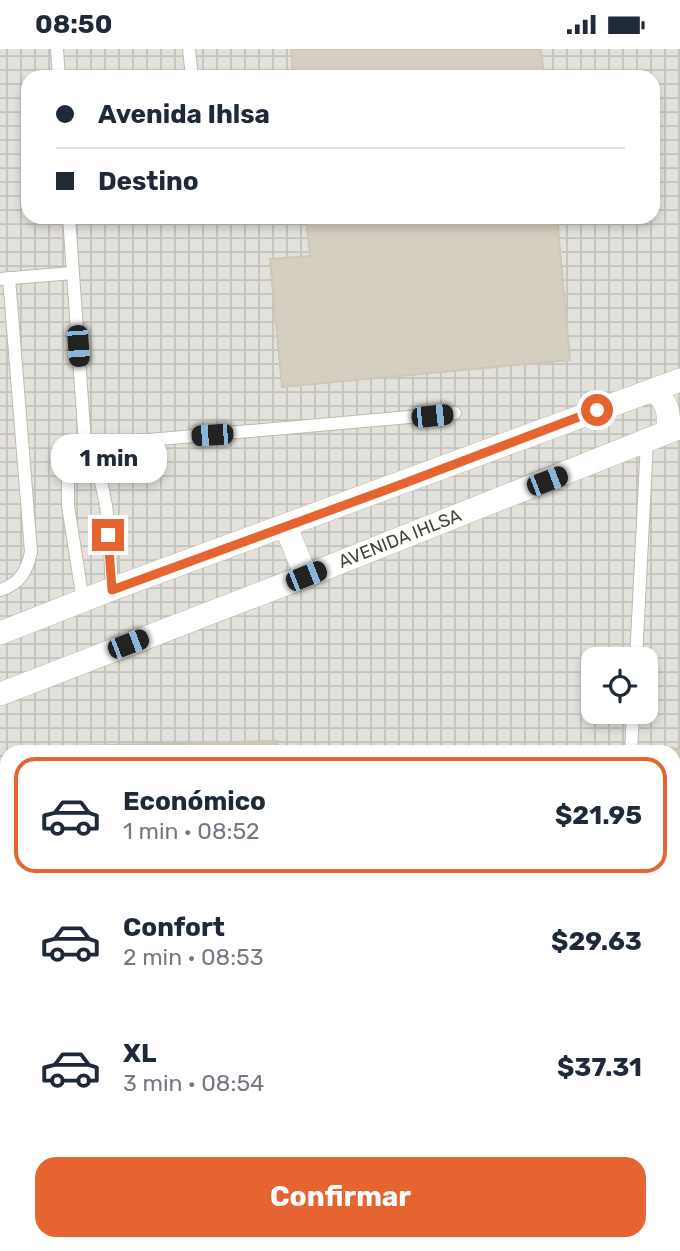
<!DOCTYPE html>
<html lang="es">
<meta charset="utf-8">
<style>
body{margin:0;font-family:Rubik,sans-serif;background:#f6f6f7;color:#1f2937;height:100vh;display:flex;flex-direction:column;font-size:26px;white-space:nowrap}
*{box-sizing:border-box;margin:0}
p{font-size:23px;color:#747a83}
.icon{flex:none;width:38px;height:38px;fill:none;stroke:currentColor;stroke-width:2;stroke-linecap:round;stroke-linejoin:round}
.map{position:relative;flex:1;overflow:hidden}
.drawer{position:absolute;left:0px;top:696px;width:681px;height:506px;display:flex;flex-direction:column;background:#fff;border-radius:21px 21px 0 0;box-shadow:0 4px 10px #0003}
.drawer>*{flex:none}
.top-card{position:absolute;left:21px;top:21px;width:639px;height:154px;border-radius:21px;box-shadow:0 4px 10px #0003;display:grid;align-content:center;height:154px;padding:0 35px;background:#fff}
.tools{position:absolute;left:581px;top:598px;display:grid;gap:14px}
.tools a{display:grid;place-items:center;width:77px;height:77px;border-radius:14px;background:#fff;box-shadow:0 4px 10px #0003;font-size:35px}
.end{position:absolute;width:32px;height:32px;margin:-16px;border:9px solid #e6642f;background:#fff;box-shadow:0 0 0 4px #fff}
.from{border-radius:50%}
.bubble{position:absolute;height:49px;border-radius:21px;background:#fff;box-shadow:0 4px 10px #0003;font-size:23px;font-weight:700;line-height:49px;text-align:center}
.car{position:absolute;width:21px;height:42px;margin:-21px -10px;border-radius:9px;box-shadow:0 0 5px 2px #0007;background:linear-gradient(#222 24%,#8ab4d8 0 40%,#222 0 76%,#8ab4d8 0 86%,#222 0)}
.top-card b{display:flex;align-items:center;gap:24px;height:66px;font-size:26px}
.top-card b+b{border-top:2px solid #e0e1e3}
.top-card i{width:18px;height:18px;background:#1f2937}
ul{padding:12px 0 0;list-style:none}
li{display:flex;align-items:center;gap:21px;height:116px;margin:0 14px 10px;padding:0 21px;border:4px solid transparent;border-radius:21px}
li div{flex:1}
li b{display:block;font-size:26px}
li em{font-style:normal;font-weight:700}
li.selected{border-color:#e6642f}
li>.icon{width:63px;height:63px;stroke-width:1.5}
.action{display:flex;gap:14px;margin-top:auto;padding:14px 35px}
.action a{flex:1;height:80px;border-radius:21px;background:#e6642f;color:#fff;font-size:28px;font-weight:700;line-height:80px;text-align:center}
.status{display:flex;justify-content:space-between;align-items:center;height:49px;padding:0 35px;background:#fff;direction:ltr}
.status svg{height:19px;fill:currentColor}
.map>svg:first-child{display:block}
</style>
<div class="status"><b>08:50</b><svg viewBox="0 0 49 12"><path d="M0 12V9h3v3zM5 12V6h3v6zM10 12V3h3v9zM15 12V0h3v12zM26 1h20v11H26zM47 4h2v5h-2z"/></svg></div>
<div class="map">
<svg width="680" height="1202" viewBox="0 0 680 1202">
<defs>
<pattern id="industrial-grid" width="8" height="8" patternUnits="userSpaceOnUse" patternTransform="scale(1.75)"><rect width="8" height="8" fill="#e3e1db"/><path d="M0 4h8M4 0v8" fill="none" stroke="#c4c2bd"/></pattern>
</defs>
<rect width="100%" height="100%" fill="#f3f2ea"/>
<path fill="#e7e4d9" d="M0,1061H7V1195H674V1072L680,1073V1202H0Z"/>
<path fill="url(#industrial-grid)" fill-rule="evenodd" d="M0,0H680V1073L674,1072V704H7V1061H0ZM28,28H653V168H28ZM593,611H646V663H593Z"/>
<g fill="#d4cfc0" stroke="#cec8b4" stroke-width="2">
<path d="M291,0H541L544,28H293Z"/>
<path d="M306,168H557L570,311L282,338L270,210L310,207Z"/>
<path d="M277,692V704H40V698Z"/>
<path d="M670,699L680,700V756L674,755V704H670Z"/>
</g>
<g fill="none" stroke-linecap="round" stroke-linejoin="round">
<g stroke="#bebbad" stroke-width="14">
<g id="service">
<path d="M57,0L59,28"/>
<path d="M189,0L192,28"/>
<path d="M69,168L85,394C111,439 109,490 112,540"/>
<path d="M0,230L73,224"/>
<path d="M85,394H115L455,364"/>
<path d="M0,541C20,535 27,522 31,503L9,229"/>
<path d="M83,552L68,457V419L85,394"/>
<path d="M636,611L647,392"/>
<path d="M631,704L633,663"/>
<path d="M674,882H680"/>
<path d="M674,915H680"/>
</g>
</g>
<g stroke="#bebbad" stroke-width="24">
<g id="minor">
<path d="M653,341C669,354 669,363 668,383"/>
<path d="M286,478L306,527"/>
<path d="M0,584L112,540L680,331"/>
<path id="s1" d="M0,645L306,527L680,378"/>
<path d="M0,1073L7,1074"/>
<path d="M97,1202L98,1195"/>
</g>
</g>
<g stroke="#bebbad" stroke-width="30">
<g id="tertiary">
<path d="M0,948H7"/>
<path d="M674,971L680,972"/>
<path d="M0,1013H7"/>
<path d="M674,1038H680"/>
<path d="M181,1202L182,1195"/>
<path d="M218,1202L219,1195"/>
</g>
</g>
<use href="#service" stroke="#fff" stroke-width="12"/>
<use href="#minor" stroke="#fff" stroke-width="23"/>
<use href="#tertiary" stroke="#fff" stroke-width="28"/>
</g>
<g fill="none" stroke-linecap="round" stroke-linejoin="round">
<path stroke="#e6642f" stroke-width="9" d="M108,486L112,541L405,434L597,361"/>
</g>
<g text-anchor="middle" stroke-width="7" stroke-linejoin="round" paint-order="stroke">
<g font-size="18" fill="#474339" stroke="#fff">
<text dy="6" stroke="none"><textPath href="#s1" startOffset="429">AVENIDA IHLSA</textPath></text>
</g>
</g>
</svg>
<div class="tools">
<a><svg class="icon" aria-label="locate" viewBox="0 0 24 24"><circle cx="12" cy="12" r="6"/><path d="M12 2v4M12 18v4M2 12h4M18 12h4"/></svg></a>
</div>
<i class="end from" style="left:597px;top:361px"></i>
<i class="end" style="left:108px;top:486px"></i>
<div class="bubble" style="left:51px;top:385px;width:116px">1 min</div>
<i class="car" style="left:78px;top:297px;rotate:176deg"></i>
<i class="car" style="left:432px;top:367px;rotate:84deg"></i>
<i class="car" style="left:212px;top:386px;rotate:266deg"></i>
<i class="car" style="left:547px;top:432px;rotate:69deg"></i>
<i class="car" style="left:306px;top:527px;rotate:68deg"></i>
<i class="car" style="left:128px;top:595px;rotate:69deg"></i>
<div class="top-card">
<b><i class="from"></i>Avenida Ihlsa</b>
<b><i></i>Destino</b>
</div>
<section class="drawer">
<ul>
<li class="selected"><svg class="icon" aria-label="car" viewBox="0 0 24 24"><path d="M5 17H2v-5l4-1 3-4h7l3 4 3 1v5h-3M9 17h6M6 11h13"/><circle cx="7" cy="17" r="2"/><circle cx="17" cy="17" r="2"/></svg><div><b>Económico</b><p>1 min · 08:52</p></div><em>$21.95</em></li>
<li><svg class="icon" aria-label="car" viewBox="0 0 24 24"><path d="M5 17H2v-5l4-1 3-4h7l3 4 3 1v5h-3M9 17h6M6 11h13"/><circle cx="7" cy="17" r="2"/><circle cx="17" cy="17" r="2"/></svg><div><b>Confort</b><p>2 min · 08:53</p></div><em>$29.63</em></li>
<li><svg class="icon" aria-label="car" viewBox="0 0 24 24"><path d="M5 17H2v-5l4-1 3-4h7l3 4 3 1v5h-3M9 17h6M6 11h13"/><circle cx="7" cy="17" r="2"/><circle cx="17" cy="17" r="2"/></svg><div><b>XL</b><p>3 min · 08:54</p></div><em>$37.31</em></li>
</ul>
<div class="action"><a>Confirmar</a></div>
</section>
</div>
